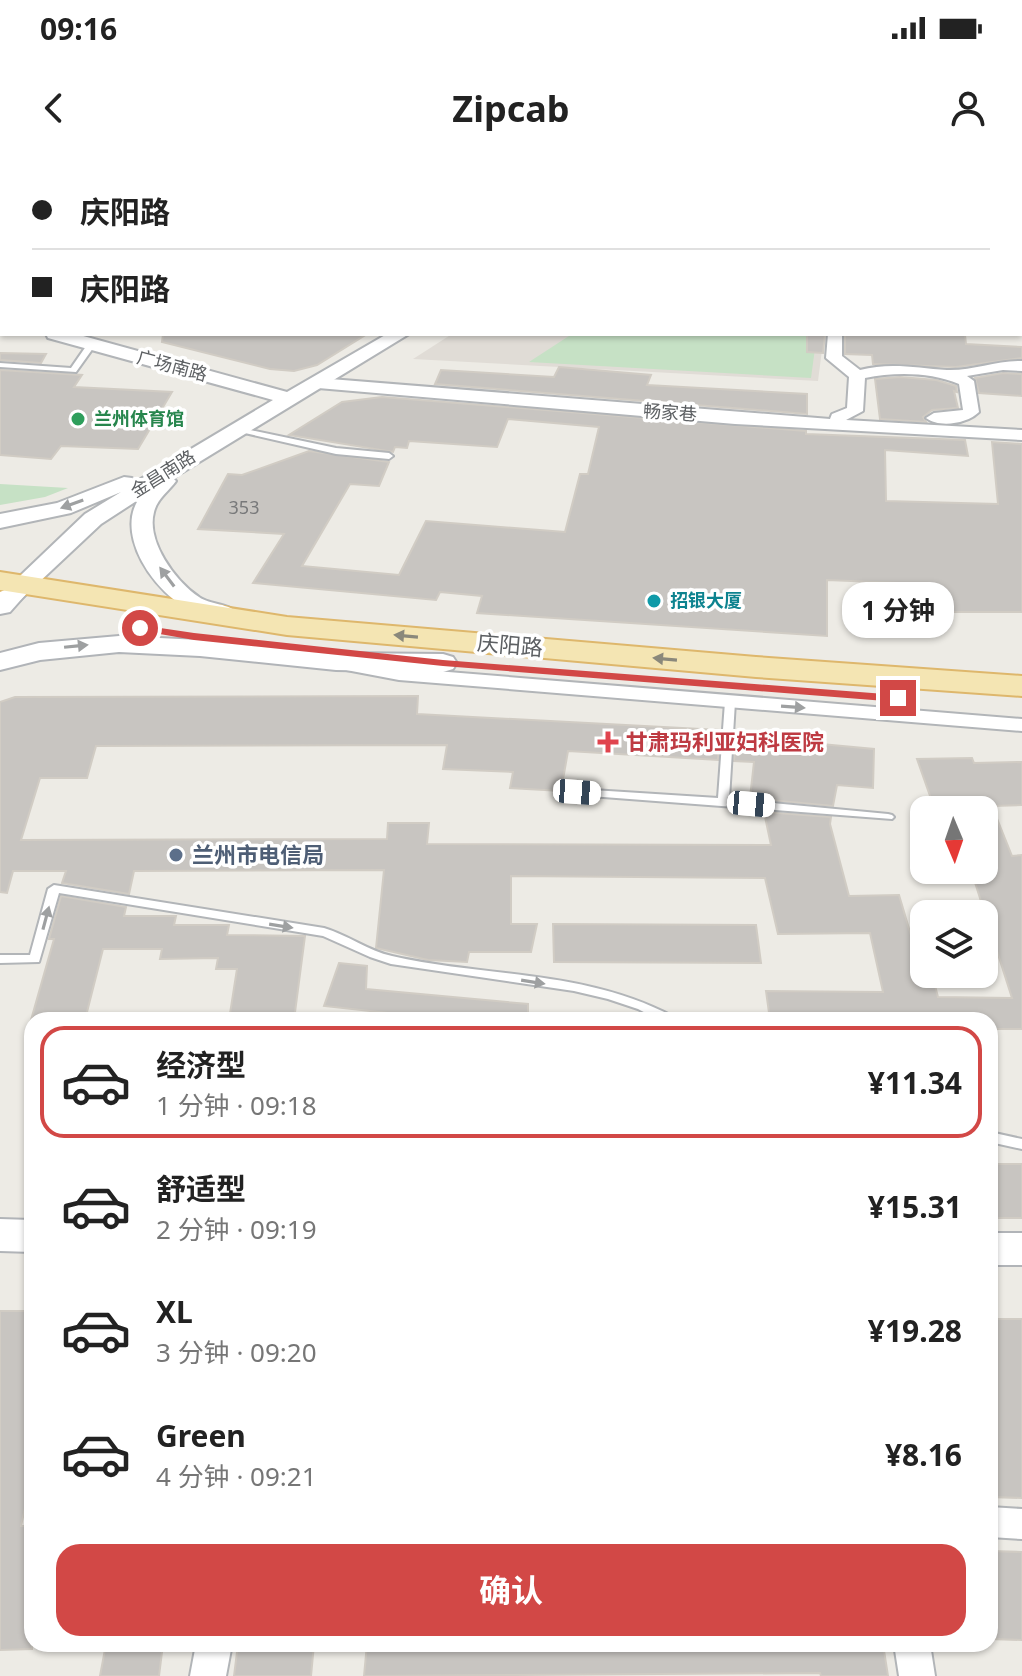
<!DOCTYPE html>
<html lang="zh">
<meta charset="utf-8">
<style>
body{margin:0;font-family:"Noto Sans","Noto Sans SC",sans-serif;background:#f2f2f2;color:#222;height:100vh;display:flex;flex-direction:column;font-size:30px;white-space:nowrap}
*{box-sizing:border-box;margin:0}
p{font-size:26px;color:#767676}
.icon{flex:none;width:44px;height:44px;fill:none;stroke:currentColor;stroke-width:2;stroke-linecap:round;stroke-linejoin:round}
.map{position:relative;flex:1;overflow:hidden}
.side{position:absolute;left:24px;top:852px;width:974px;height:640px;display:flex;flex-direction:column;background:#fff;border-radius:24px;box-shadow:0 2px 6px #0004}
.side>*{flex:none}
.top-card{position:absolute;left:0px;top:0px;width:1022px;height:176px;box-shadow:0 2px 6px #0004;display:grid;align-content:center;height:176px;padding:0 32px;background:#fff}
.needle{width:52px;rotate:178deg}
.fabs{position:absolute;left:910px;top:636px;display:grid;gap:16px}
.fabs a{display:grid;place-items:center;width:88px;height:88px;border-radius:16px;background:#fff;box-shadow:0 2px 6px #0004;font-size:40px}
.end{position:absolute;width:36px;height:36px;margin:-18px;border:10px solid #d24846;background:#fff;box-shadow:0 0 0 4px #fff}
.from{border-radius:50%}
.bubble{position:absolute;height:56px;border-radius:24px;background:#fff;box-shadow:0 2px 6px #0004;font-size:26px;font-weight:700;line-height:56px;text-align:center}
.car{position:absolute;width:24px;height:48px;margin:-24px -12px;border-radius:10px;box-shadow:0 0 6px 2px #0007;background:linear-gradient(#fff 24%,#345 0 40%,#fff 0 76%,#345 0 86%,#fff 0)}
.top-card b{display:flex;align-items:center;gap:28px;height:76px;font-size:30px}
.top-card b+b{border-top:2px solid #e0e0e0}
.top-card i{width:20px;height:20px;background:#222}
ul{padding:14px 0 0;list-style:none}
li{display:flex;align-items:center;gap:24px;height:112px;margin:0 16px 12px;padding:0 16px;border:4px solid transparent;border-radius:24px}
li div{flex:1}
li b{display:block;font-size:30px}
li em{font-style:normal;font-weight:700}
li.active{border-color:#d24846}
li>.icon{width:72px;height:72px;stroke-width:1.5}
.primary-button{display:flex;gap:16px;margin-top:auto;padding:16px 32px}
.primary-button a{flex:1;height:92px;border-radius:24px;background:#d24846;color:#fff;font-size:32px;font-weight:700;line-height:92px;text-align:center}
.status{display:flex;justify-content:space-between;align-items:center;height:56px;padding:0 40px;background:#fff;direction:ltr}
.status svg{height:22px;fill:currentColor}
header{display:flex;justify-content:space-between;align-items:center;height:104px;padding:0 32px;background:#fff;font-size:36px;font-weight:700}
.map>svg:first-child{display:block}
</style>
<div class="status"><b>09:16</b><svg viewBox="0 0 49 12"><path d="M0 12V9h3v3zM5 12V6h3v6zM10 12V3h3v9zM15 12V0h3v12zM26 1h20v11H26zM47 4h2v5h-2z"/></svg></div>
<header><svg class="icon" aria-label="back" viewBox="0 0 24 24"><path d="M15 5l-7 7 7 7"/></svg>Zipcab<svg class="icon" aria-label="person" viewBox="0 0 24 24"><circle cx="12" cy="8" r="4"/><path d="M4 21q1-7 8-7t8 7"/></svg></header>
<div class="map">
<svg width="1022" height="1516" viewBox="0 0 1022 1516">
<rect width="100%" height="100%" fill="#edebe5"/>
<path fill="#e0dcd6" d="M452,174H824L818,221L413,199Z"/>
<g fill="#c6e1c5">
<path d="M572,174H817L811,218L529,202Z"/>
<path d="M0,324L68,328L45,337L0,345Z"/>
</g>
<g fill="#c8c5c1" stroke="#d1ccc4" stroke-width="2">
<path d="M163,174H367L317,205L294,211L270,209L162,182Z"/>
<path d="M807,174H825L823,193L807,192Z"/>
<path d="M845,174L965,175L966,184L1022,187V198L956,207L873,204L872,195L845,194Z"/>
<path d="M0,193L46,194L41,203L0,200Z"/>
<path d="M559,207L651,215L647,225L807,234V254L435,224L441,210L554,217Z"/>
<path d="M0,210L82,215L74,227L172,232L138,289L61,286L51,299L0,295Z"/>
<path d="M1003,213L1022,214V236L979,233L975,218Z"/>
<path d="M900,217L936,220L956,226L957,232L954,231L958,248L932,250L923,257L926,262L880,259L875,219Z"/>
<path d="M382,237L806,271V274L965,280L968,296L885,290L886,341L998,344L992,282L1022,284V452H933L923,424L827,420V476L477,453L482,436L440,432L436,440L253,423L284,374L198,369L228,314L242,315L309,291L389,302L379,326L350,324L302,406L399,415L426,361L565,372L580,314H588L599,267L508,259L497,287L409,281L407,288L395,287L393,292L289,275L342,242Z"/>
<path d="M418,536L417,554L719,570L718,600L568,591L561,631L510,628L513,612L443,609L447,585L96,586L87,618H40L21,680L387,679L388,663H429L427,684L771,685L764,652L831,657L830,664L849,736L899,735L916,792H924V814H932L938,837L1012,838L971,710H984V650H935L917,599L972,598L974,603L1022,602V645L992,646L1012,696L1022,695V869H990V860H770L766,831L883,832L870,773L778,774L765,718L511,716V764H537L531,792H469L467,802L428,800L376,788L384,710L134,711L129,734L62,723L66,711H13L7,733L0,732V542L15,537Z"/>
<path d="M736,576L874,589L873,628L837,625L833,646L750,638L754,602L734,601Z"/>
<path d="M61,736L126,747L124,756H176L174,765H229L227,775L305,776L294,860H229L237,809H216L218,798L160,799L162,789H103L85,860H31L54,779H49Z"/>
<path d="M553,764L756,765L761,803L554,802Z"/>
<path d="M339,803L367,806L366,829L528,844V860H452L324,846Z"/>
<rect x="990" y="1004" width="32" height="54"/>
<path d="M0,1151H32V1317L21,1366H32V1489L0,1490Z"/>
<path d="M990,1159H1022V1338L990,1337Z"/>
<path d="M990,1391L1022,1392V1480L990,1479Z"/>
<path d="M106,1484H163L159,1516H100Z"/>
<path d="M238,1484H314L311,1516H234Z"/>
<path d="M367,1484H883L888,1516H821L820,1513L364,1516Z"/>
</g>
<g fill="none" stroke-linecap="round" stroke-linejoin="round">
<g stroke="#b2b5b8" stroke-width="4">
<g id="service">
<path d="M355,0H362L360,2H353Z"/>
<rect x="1020" y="21" width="2" height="4"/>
<rect x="1020" y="77" width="2" height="4"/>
<rect x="1020" y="120" width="2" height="4"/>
<rect x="0" y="138" width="2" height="5"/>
<path d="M89,182L96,184L76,212L0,207V203L71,208Z"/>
<path d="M236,267L336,288L389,293L393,296L389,299L336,294L236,271Z"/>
<path d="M730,539L735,542L729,639L888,654L892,655L894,657L892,659L577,635L571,632L577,629L718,638L725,542Z"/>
<path d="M54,725L324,768C348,775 368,791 392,796C488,818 583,809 674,857L675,860H659L638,849L608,839L574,831L391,804L370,797L323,776L59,733L39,802L0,803V795H30L48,729Z"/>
<path d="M990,972L1022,979V989L990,982Z"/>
</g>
</g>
<g stroke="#b2b5b8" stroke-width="4">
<g id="minor">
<path d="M5,0H21L4,2Z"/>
<path d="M296,0H310L295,2Z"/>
<path d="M936,0H956L957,2H937Z"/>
<rect x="0" y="100" width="2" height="9"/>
<path d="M828,174H842V196L860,210C890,202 917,208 947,210C972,211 997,200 1022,201V211L1003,210L967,216L974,221L979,252C967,264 939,268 926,258L934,253L963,250L959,224C930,212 895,212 865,218L863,251L846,260L1022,270V280L735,264L318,228L310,223L318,218L830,259L832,254L847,248L849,217L826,198Z"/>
<path d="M348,499L399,508L1022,559V571L399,520L341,509L338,505L341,501Z"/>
<path d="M990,1347L1022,1349V1379L990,1377Z"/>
<path d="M196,1484H232L226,1516H190Z"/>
<path d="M894,1484H930L935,1516H899Z"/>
</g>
</g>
<g stroke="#b2b5b8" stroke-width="4">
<g id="tertiary">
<path d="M129,0H154L156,2H131Z"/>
<path d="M684,0H701L682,2Z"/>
<path d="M0,157L2,158V170L0,169Z"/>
<path d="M46,174H76L287,232L387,174H409L173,318L176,321C169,331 157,339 154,352C146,381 175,421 199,437C210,445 230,443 238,454L235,459C183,472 109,387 138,340L101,364L20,440H4L0,435L85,354L121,332L71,353L0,368V354L57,343L124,317L132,318L134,323L273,240L48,178Z"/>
</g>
</g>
<g stroke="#b1b4b8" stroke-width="4">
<g id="secondary">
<path d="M12,427L21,429L25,435L10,452L0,454V432Z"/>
<path d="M119,476L200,480L336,493L443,494L453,497L457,503L453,509L443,512L336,510L200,496L119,492L40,500L0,510V493L39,483Z"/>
<path d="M0,1059L32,1060V1092L0,1091Z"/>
<rect x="990" y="1073" width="32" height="32"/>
</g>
</g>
<g stroke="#deb76c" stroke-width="4">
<path id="primary" d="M0,412L287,457L756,497L1022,516V536L756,517L287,475L0,430Z"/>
</g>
<use href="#service" fill="#fff" fill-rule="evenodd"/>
<use href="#minor" fill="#fff" fill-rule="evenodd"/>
<use href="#tertiary" fill="#fff" fill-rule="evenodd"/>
<use href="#secondary" fill="#fff" fill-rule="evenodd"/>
<use href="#primary" fill="#f4e5b3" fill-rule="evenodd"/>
</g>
<defs><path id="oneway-solid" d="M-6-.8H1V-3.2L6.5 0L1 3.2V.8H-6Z" transform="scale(2)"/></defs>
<g fill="#9ea0a1">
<use href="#oneway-solid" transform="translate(72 344) rotate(160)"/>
<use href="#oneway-solid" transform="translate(167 417) rotate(-127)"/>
<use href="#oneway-solid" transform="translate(76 486) rotate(-6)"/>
<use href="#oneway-solid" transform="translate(793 547) rotate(4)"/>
<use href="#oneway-solid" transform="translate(46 758) rotate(-75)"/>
<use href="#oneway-solid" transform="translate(281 766) rotate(9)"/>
<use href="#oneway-solid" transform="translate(533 822) rotate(9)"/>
</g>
<g fill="#8a887b">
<use href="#oneway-solid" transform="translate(406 476) rotate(-175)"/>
<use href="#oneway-solid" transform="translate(665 499) rotate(-175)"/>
</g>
<path fill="#d24846" d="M140,465L194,473L443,500L898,535L904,538L898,542L443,506L194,480L137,470V466Z"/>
<circle fill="#2e9e5b" stroke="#fff" stroke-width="3" cx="78" cy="259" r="8"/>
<circle fill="#0f9aa8" stroke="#fff" stroke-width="3" cx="654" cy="441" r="8"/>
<path fill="#e0444e" stroke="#fff" stroke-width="3" d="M604 570h8v8h8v8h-8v8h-8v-8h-8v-8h8z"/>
<circle fill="#5c6f8a" stroke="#fff" stroke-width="3" cx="176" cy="695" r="8"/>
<g text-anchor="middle" stroke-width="7" stroke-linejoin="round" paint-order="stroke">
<g font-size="18" fill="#5d6063" stroke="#fff">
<text transform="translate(172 206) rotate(15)" y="6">广场南路</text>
<text transform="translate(670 253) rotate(4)" y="6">畅家巷</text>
<text transform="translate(163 314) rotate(-32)" y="6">金昌南路</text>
</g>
<g font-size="18" font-weight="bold" fill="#27864d" stroke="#fff" text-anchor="start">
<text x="94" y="265">兰州体育馆</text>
</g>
<g font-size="18" fill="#78797a">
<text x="244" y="354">353</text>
</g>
<g font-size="18" font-weight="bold" fill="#0d838f" stroke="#fff" text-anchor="start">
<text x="670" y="447">招银大厦</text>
</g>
<g font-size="22" fill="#5d6063" stroke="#fff">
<text transform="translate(510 485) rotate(5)" y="8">庆阳路</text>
</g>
<g font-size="22" font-weight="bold" fill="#be3a42" stroke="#fff" text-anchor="start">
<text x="626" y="590">甘肃玛利亚妇科医院</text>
</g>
<g font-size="22" font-weight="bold" fill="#4e5e75" stroke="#fff" text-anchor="start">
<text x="192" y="703">兰州市电信局</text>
</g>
</g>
</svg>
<div class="fabs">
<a><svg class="needle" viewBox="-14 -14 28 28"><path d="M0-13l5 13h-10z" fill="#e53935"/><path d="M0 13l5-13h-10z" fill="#767676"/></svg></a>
<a><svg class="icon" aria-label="layers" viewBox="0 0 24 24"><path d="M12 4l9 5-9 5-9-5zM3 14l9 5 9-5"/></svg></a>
</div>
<i class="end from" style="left:140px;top:468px"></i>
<i class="end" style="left:898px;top:538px"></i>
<div class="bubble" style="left:842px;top:422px;width:112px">1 分钟</div>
<i class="car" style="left:577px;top:632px;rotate:94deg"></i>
<i class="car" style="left:751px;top:644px;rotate:95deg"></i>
<div class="top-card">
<b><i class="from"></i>庆阳路</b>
<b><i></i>庆阳路</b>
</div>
<section class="side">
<ul>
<li class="active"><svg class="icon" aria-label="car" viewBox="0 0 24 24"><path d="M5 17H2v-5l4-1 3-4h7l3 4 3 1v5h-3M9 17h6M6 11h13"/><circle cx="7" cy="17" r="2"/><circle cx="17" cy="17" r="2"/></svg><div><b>经济型</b><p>1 分钟 · 09:18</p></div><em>¥11.34</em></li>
<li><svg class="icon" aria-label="car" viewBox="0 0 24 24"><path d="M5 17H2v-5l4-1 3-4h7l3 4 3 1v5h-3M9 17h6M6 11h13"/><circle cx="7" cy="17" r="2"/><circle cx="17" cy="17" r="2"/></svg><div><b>舒适型</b><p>2 分钟 · 09:19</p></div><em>¥15.31</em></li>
<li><svg class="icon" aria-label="car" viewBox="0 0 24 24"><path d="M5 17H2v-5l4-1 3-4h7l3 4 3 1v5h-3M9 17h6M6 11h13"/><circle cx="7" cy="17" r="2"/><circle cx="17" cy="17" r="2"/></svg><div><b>XL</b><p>3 分钟 · 09:20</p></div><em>¥19.28</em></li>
<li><svg class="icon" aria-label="car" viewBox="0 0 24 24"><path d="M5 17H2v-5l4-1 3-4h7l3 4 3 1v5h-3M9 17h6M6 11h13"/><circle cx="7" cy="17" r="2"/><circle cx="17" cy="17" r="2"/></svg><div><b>Green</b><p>4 分钟 · 09:21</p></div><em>¥8.16</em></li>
</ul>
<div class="primary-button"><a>确认</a></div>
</section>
</div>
